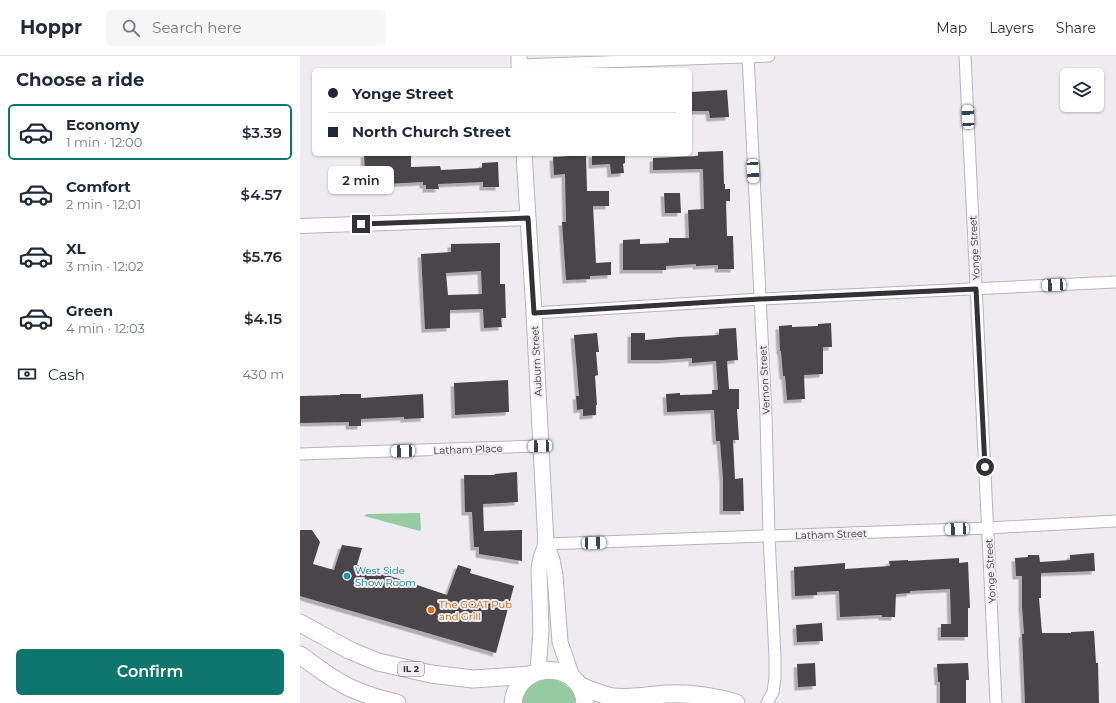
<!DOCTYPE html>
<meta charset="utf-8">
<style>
body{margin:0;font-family:Montserrat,sans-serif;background:#f6f6f7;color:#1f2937;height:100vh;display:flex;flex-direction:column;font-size:15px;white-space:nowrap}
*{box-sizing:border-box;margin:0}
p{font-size:13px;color:#747a83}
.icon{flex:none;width:22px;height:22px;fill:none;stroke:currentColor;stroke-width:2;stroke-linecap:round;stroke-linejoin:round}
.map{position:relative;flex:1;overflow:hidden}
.details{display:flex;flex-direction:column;background:#fff;width:300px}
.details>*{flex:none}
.top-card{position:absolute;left:12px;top:12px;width:380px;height:88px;border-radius:6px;box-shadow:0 1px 3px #0004;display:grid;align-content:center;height:88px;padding:0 16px;background:#fff}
.tools{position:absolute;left:760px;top:12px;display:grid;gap:8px}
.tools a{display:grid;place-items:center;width:44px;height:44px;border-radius:6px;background:#fff;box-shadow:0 1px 3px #0004;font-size:20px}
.end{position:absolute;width:18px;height:18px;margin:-9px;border:5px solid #333234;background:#fff;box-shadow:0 0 0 2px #fff}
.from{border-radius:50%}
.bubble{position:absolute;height:28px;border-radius:6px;background:#fff;box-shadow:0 1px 3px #0004;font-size:13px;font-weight:600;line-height:28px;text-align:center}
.car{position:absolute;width:12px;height:24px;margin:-12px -6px;border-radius:5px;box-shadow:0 0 3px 1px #0007;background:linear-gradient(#fff 24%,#345 0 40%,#fff 0 76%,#345 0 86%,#fff 0)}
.top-card b{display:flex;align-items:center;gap:14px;height:38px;font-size:15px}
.top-card b+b{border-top:1px solid #e0e1e3}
.top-card i{width:10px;height:10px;background:#1f2937}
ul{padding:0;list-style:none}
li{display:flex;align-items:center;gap:12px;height:56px;margin:0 8px 6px;padding:0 8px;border:2px solid transparent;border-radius:6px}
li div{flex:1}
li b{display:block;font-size:15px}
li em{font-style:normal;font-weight:600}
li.current{border-color:#0f766e}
li>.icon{width:36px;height:36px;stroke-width:1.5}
h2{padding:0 16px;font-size:18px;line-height:48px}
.pay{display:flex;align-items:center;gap:10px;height:44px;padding:0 16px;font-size:15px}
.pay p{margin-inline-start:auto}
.button{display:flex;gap:8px;margin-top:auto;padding:8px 16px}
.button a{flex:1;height:46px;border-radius:6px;background:#0f766e;color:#fff;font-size:16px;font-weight:600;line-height:46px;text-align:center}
header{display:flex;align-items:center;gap:24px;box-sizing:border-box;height:56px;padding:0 20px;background:#fff;border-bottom:1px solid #e0e1e3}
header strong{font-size:19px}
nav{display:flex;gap:22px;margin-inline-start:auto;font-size:14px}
.search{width:280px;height:36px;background:#f6f6f7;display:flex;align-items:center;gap:10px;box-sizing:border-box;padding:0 14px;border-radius:6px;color:#747a83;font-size:15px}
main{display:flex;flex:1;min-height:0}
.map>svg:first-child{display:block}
</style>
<header>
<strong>Hoppr</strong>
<div class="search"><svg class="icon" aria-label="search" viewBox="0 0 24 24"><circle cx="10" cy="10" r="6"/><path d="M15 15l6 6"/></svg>Search here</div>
<nav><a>Map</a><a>Layers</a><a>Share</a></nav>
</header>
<main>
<section class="details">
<h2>Choose a ride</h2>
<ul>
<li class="current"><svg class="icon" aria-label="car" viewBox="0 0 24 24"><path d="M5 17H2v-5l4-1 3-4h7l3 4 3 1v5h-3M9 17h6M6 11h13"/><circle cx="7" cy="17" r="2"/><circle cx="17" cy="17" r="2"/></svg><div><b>Economy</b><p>1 min · 12:00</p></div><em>$3.39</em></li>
<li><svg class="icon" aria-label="car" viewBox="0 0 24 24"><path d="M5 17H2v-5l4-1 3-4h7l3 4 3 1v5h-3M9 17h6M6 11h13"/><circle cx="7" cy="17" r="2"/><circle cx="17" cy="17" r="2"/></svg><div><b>Comfort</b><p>2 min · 12:01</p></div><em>$4.57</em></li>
<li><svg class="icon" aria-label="car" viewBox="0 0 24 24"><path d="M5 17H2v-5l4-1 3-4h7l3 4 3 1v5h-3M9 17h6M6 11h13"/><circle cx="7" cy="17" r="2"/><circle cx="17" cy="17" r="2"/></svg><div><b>XL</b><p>3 min · 12:02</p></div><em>$5.76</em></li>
<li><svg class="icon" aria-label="car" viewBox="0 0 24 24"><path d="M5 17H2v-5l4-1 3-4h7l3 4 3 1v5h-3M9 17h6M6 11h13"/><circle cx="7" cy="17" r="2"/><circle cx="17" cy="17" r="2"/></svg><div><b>Green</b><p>4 min · 12:03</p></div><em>$4.15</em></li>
</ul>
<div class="pay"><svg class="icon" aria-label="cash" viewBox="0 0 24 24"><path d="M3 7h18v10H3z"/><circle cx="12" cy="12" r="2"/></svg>Cash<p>430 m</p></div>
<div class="button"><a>Confirm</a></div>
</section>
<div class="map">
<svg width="816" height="647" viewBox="0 0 816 647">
<defs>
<filter id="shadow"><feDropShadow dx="-3.5" dy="3.5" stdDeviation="0" flood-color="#0004"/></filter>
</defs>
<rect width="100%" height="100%" fill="#efecf1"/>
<g fill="#96caa0">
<path d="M120,457L121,473L120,475L64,460L67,458Z"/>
<path d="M248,622C262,625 274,631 276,647H221C223,632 234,625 248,622Z"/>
</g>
<g fill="#484549" fill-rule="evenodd" filter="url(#shadow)">
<path d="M427,34L429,61L410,62L409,55H390V36Z"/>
<path d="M423,95L424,128H425V133H430V145H426L427,180H433L434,213H418V209L396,210V208L366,210V214H323V184L340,183V188L369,187V182H389L388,154L404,153L403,113L353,114V102L398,100V96Z"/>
<path d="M64,98H78V99L111,98V111L140,110L141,114L182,112V107L198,106L199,131H183V126L138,128L139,133H126V129H123V126L66,129Z"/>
<path d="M292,98H325V107L323,108L324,117L311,118L310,108L292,109Z"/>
<path d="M286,99L287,135H309V150H293L296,207L311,206V219L290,220V223L266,224L262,166H266L265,118L254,119L253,101Z"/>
<path d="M364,137H380L381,157H365Z"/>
<path d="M200,187V228H205L206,262H201L202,271L184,272L183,253L150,254V272L125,273L121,198L151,196V188ZM181,215L182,238L148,239L146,217Z"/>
<path d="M531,267L532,291H523V318L504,319L505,343L487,344L485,320H483L481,295H480L479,270L492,269V271L518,270V268Z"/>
<path d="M436,272L438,304L427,305L429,333H439V353H437L439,384H433L435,423L443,422L444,455H423V423L420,385H416L414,354L367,356L366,338L380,337V339L412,338V334H418L416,305L392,307V302L362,304H331V277H345V284L379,281L419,279V273Z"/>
<path d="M297,277L299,296H296L298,319L295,320L297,349H296V359L283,360V353L277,354L276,340H279L274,279Z"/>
<path d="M208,324L209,356L155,359L154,327Z"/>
<path d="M40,338H61V342L123,338L124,362L104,363V361L61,363V370H49V366L0,367V340L40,339Z"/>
<path d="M217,416L218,446L183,448L184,475L222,474V505L179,498V491H174L172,456H165L164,419H195L194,418Z"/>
<path d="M0,474H12L20,486L13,508L34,514L42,489L62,492L57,509L147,539L158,509L171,513L170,517L214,530L196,597L0,540Z"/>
<path d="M794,497L795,515L741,517V542H739L742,577H771V576L794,575L796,607H798L799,647H725L722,578H724L722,550V520H716L715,502L728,501V499H739L740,506L770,504V499Z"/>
<path d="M659,502V507L668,506L670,552H668V581H641V568H651L650,533L610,535V537L596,538L595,561H582V559L540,561L539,535L517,536V539L495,540L494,511L545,507V513L590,510L589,505L608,504V505Z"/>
<path d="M522,567L523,585L497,586L496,569Z"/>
<path d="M515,607L516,630L498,631L497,608Z"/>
<path d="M668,607L669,624H666V647H640V626H638L637,608Z"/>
</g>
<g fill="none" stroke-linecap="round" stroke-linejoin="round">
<g stroke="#b6b4b9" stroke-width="13">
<g id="minor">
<path d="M448,0L466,360L469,480L475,602V622L473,636L467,647"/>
<path d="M665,0L696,647"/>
<path d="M219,9L469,0"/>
<path d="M234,257L460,243L816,226"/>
<path d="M0,398L240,390"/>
<path d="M246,488L688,472L816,465"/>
</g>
</g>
<g stroke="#b6b4b9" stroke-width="16">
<path id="tertiary" d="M0,170L228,162"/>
</g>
<g stroke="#b6b4b9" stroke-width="17">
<g id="secondary">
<path d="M219,0V14"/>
<path d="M224,98L234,257L246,488L252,504L255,519L260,586L272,621"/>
<path d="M238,615L241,575L239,513L241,502L246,488"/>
</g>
</g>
<g stroke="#b6b4b9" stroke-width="19">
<g id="primary">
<path d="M0,567L49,594L78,606L131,618L173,623L231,619"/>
<path d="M0,599C17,611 34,625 53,633C67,639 82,644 97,647"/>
<path d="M280,630C291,634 302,639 313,641C327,643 351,639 366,638C390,637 413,640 436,647"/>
<path d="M213,647C218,603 282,604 285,647"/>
</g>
</g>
<use href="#minor" stroke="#fff" stroke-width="11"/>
<use href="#tertiary" stroke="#fff" stroke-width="14"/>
<use href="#secondary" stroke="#fff" stroke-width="15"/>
<use href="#primary" stroke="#fff" stroke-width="17"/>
</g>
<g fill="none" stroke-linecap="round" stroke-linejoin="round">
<path stroke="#333234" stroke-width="5" d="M61,168L228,162L234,257L460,243L676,233L685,411"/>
</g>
<circle fill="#0f9aa8" stroke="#efecf1" stroke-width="1.5" cx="47" cy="520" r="4"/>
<circle fill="#e8710a" stroke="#efecf1" stroke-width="1.5" cx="131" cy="554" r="4"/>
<g text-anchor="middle" stroke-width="4" stroke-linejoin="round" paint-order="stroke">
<rect fill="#efecf1" stroke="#6b6a6d" stroke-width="1" x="98" y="606" width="26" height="14" rx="3"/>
<g font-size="9" font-weight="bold" fill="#333234">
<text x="111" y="616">IL 2</text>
</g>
<g font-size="10" fill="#333234" stroke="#efecf1">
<text transform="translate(674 192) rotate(-93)" y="4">Yonge Street</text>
<text transform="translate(236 305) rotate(-93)" y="4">Auburn Street</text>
<text transform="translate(464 324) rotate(-93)" y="4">Vernon Street</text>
<text transform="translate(168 393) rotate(-2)" y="4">Latham Place</text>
<text transform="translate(531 478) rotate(-2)" y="4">Latham Street</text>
<text transform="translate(690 515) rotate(-93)" y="4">Yonge Street</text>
</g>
<g font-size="10" fill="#0d838f" stroke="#efecf1" text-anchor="start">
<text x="55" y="518">West Side<tspan x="55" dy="12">Show Room</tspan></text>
</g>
<g font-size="10" fill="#c56008" stroke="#efecf1" text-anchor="start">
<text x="139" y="552">The GOAT Pub<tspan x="139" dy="12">and Grill</tspan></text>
</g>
</g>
</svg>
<div class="tools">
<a><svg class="icon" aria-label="layers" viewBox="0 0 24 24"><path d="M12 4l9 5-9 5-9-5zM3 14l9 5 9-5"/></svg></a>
</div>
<i class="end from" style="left:685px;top:411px"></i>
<i class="end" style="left:61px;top:168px"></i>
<div class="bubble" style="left:28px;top:110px;width:66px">2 min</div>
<i class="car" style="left:668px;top:61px;rotate:357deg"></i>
<i class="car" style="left:453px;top:115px;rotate:177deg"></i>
<i class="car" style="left:754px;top:229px;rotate:267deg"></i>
<i class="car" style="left:240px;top:390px;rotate:268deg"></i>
<i class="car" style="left:103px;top:395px;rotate:268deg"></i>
<i class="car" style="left:657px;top:473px;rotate:267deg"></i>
<i class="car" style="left:294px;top:487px;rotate:88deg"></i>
<div class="top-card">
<b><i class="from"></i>Yonge Street</b>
<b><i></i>North Church Street</b>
</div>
</div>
</main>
